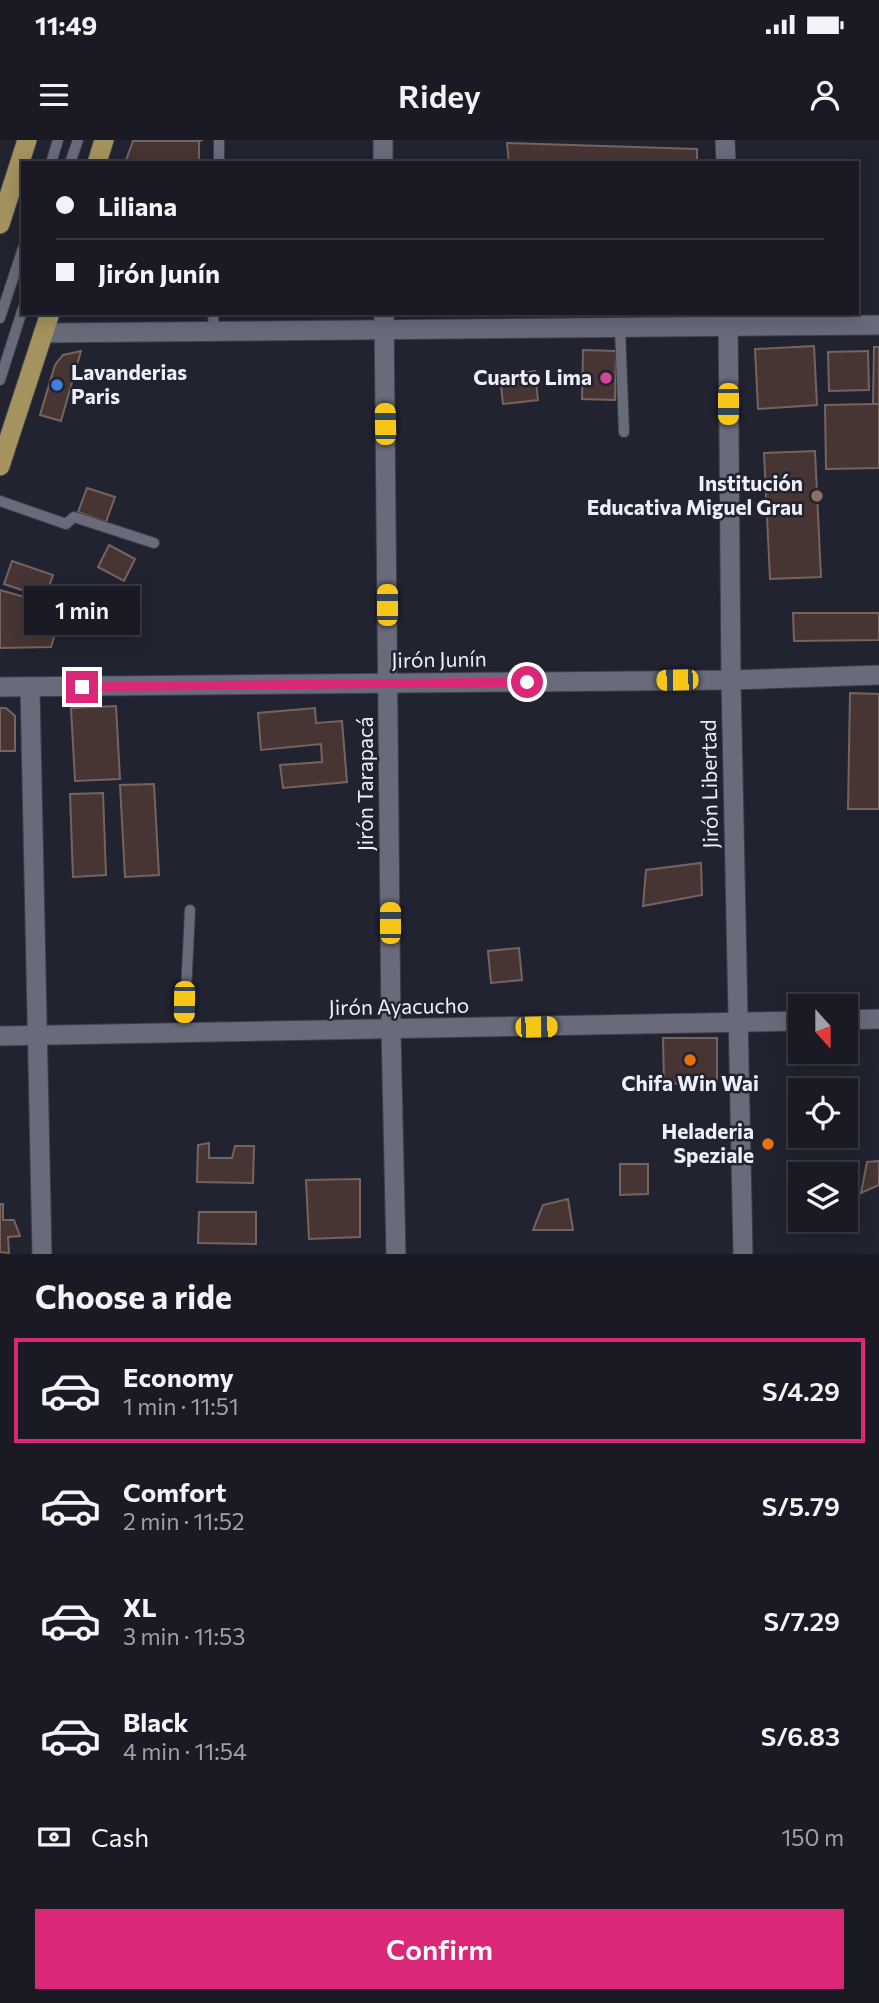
<!DOCTYPE html>
<meta charset="utf-8">
<style>
body{margin:0;font-family:Commissioner,sans-serif;background:#22232c;color:#f1f3f6;height:100vh;display:flex;flex-direction:column;font-size:26px;white-space:nowrap}
*{box-sizing:border-box;margin:0}
p{font-size:23px;color:#9fa1a6}
.icon{flex:none;width:38px;height:38px;fill:none;stroke:currentColor;stroke-width:2;stroke-linecap:round;stroke-linejoin:round}
.map{position:relative;height:1114px;overflow:hidden}
.side{display:flex;flex-direction:column;background:#191a24;flex:1}
.side>*{flex:none}
.guide{position:absolute;left:21px;top:21px;width:838px;height:154px;border-radius:0px;box-shadow:0 4px 18px #0003,0 0 0 2px #373841;display:grid;align-content:center;height:154px;padding:0 35px;background:#191a24}
.needle{width:46px;rotate:159deg}
.fabs{position:absolute;left:788px;top:854px;display:grid;gap:14px}
.fabs a{display:grid;place-items:center;width:70px;height:70px;border-radius:0px;background:#191a24;box-shadow:0 4px 18px #0003,0 0 0 2px #373841;font-size:35px}
.end{position:absolute;width:32px;height:32px;margin:-16px;border:9px solid #db2777;background:#fff;box-shadow:0 0 0 4px #fff}
.from{border-radius:50%}
.bubble{position:absolute;height:49px;border-radius:0px;background:#191a24;box-shadow:0 4px 18px #0003,0 0 0 2px #373841;font-size:23px;font-weight:600;line-height:49px;text-align:center}
.car{position:absolute;width:21px;height:42px;margin:-21px -10px;border-radius:9px;box-shadow:0 0 5px 2px #0007;background:linear-gradient(#f5c518 24%,#345 0 40%,#f5c518 0 76%,#345 0 86%,#f5c518 0)}
.guide b{display:flex;align-items:center;gap:24px;height:66px;font-size:26px}
.guide b+b{border-top:2px solid #373841}
.guide i{width:18px;height:18px;background:#f1f3f6}
ul{padding:0;list-style:none}
li{display:flex;align-items:center;gap:21px;height:105px;margin:0 14px 10px;padding:0 21px;border:4px solid transparent;border-radius:0px}
li div{flex:1}
li b{display:block;font-size:26px}
li em{font-style:normal;font-weight:600}
li.on{border-color:#db2777}
li>.icon{width:63px;height:63px;stroke-width:1.5}
h2{padding:0 35px;font-size:32px;line-height:84px}
.pay{display:flex;align-items:center;gap:18px;height:77px;padding:0 35px;font-size:26px}
.pay p{margin-inline-start:auto}
.button{display:flex;gap:14px;margin-top:auto;padding:14px 35px}
.button a{flex:1;height:80px;border-radius:0px;background:#db2777;color:#fff;font-size:28px;font-weight:600;line-height:80px;text-align:center}
.status{display:flex;justify-content:space-between;align-items:center;height:49px;padding:0 35px;background:#191a24;direction:ltr}
.status svg{height:19px;fill:currentColor}
header{display:flex;justify-content:space-between;align-items:center;height:91px;padding:0 35px;background:#191a24;font-size:32px;font-weight:600}
.map>svg:first-child{display:block}
</style>
<div class="status"><b>11:49</b><svg viewBox="0 0 49 12"><path d="M0 12V9h3v3zM5 12V6h3v6zM10 12V3h3v9zM15 12V0h3v12zM26 1h20v11H26zM47 4h2v5h-2z"/></svg></div>
<header><svg class="icon" aria-label="menu" viewBox="0 0 24 24"><path d="M4 6h16M4 12h16M4 18h16"/></svg>Ridey<svg class="icon" aria-label="person" viewBox="0 0 24 24"><circle cx="12" cy="8" r="4"/><path d="M4 21q1-7 8-7t8 7"/></svg></header>
<div class="map">
<svg width="879" height="1114" viewBox="0 0 879 1114">
<rect width="100%" height="100%" fill="#212330"/>
<g fill="#463532" stroke="#76635f" stroke-width="2">
<path d="M133,0H203L199,1Z"/>
<path d="M133,1H199V23H125Z"/>
<path d="M507,3L697,9V23H509Z"/>
<path d="M814,206L817,265L758,269L755,209Z"/>
<path d="M874,207H879V264H873Z"/>
<path d="M583,210L616,211L615,260L582,259Z"/>
<path d="M81,211L61,281L40,275L55,225L63,215Z"/>
<path d="M868,211L869,250L829,251L828,212Z"/>
<path d="M535,231L538,260L503,264L500,236Z"/>
<path d="M873,264H879V328L826,329L825,265Z"/>
<path d="M815,311L821,437L770,439L764,313Z"/>
<path d="M87,348L115,357L106,382L78,372Z"/>
<path d="M109,405L135,419L124,441L98,427Z"/>
<path d="M12,421L53,435L46,455L38,452L37,455L4,444Z"/>
<path d="M0,450L49,464L43,484L57,488L51,507L0,508Z"/>
<path d="M793,473H879V500L794,501Z"/>
<path d="M850,553L879,554V669H848Z"/>
<path d="M116,566L120,639L75,641L71,568Z"/>
<path d="M0,568H6L15,576V611H0Z"/>
<path d="M315,568L316,583L342,581L347,642L283,648L280,625L322,622L321,604L261,610L258,573Z"/>
<path d="M154,644L159,735L125,737L120,645Z"/>
<path d="M103,653L106,735L73,737L70,654Z"/>
<path d="M701,723L702,755L643,766L646,730Z"/>
<path d="M519,808L522,840L491,843L488,811Z"/>
<path d="M663,898H717V942L664,944Z"/>
<path d="M209,1003V1018H232L235,1006H254L253,1043L197,1042L198,1005Z"/>
<path d="M879,1021V1045L861,1053L867,1022Z"/>
<path d="M620,1024H648V1054L620,1055Z"/>
<path d="M360,1039V1097L309,1099L306,1040Z"/>
<path d="M568,1059L573,1090H533L543,1065Z"/>
<path d="M0,1064H3V1080H14L20,1096L8,1097L9,1113L0,1112Z"/>
<path d="M199,1072H256V1104L198,1103Z"/>
</g>
<g fill="none" stroke-linecap="round" stroke-linejoin="round">
<g stroke="#3d3e49" stroke-width="12">
<g id="service">
<path d="M51,23L58,0"/>
<path d="M70,23L78,0"/>
<path d="M219,23V0"/>
<path d="M213,173L214,191"/>
<path d="M0,178L23,108"/>
<path d="M620,188L624,292"/>
<path d="M0,240L23,168"/>
<path d="M0,361L66,384L74,377L154,403"/>
<path d="M184,893L190,770"/>
</g>
</g>
<g stroke="#3d3e49" stroke-width="21">
<g id="minor">
<path d="M383,0V23"/>
<path d="M725,0L726,23"/>
<path d="M384,173L391,890L396,1114"/>
<path d="M728,173L731,540L743,1114"/>
<path d="M30,548L42,1114"/>
<path d="M845,880L879,879"/>
<path d="M0,896L800,881"/>
</g>
</g>
<g stroke="#3d3e49" stroke-width="21">
<g id="tertiary">
<path d="M43,193L879,185"/>
<path d="M0,547L731,540L879,535"/>
</g>
</g>
<g stroke="#3d3e49" stroke-width="21">
<g id="primary">
<path d="M97,23L104,0"/>
<path d="M0,84L27,0"/>
<path d="M0,326L50,173"/>
</g>
</g>
<use href="#service" stroke="#696b7b" stroke-width="10"/>
<use href="#minor" stroke="#696b7b" stroke-width="19"/>
<use href="#tertiary" stroke="#696b7b" stroke-width="19"/>
<use href="#primary" stroke="#a4935f" stroke-width="19"/>
</g>
<g fill="none" stroke-linecap="round" stroke-linejoin="round">
<path stroke="#db2777" stroke-width="9" d="M82,547L527,542"/>
</g>
<circle fill="#d1479c" stroke="#212330" stroke-width="2.5" cx="606" cy="238" r="7"/>
<circle fill="#3f7fe0" stroke="#212330" stroke-width="2.5" cx="57" cy="245" r="7"/>
<circle fill="#8d6e63" stroke="#212330" stroke-width="2.5" cx="817" cy="356" r="7"/>
<g fill="#e8710a" stroke="#212330" stroke-width="2.5">
<circle cx="690" cy="920" r="7"/>
<circle cx="768" cy="1004" r="7"/>
</g>
<g text-anchor="middle" stroke-width="5" stroke-linejoin="round" paint-order="stroke">
<g font-size="21" font-weight="bold" fill="#eeeff8" stroke="#212330" text-anchor="end">
<text x="71" y="240" text-anchor="start">Lavanderias<tspan x="71" dy="24">Paris</tspan></text>
<text x="592" y="245">Cuarto Lima</text>
<text x="803" y="351">Institución<tspan x="803" dy="24">Educativa Miguel Grau</tspan></text>
<text x="690" y="951" text-anchor="middle">Chifa Win Wai</text>
<text x="754" y="999">Heladeria<tspan x="754" dy="24">Speziale</tspan></text>
</g>
<g font-size="21" fill="#eeeff8" stroke="#212330">
<text transform="translate(439 520) rotate(-1)" y="7">Jirón Junín</text>
<text transform="translate(366 644) rotate(-90)" y="7">Jirón Tarapacá</text>
<text transform="translate(710 644) rotate(-91)" y="7">Jirón Libertad</text>
<text transform="translate(399 867) rotate(-1)" y="7">Jirón Ayacucho</text>
</g>
</g>
</svg>
<div class="fabs">
<a><svg class="needle" viewBox="-14 -14 28 28"><path d="M0-13l5 13h-10z" fill="#e53935"/><path d="M0 13l5-13h-10z" fill="#9fa1a6"/></svg></a>
<a><svg class="icon" aria-label="locate" viewBox="0 0 24 24"><circle cx="12" cy="12" r="6"/><path d="M12 2v4M12 18v4M2 12h4M18 12h4"/></svg></a>
<a><svg class="icon" aria-label="layers" viewBox="0 0 24 24"><path d="M12 4l9 5-9 5-9-5zM3 14l9 5 9-5"/></svg></a>
</div>
<i class="end from" style="left:527px;top:542px"></i>
<i class="end" style="left:82px;top:547px"></i>
<div class="bubble" style="left:24px;top:446px;width:116px">1 min</div>
<i class="car" style="left:728px;top:264px;rotate:180deg"></i>
<i class="car" style="left:385px;top:284px;rotate:359deg"></i>
<i class="car" style="left:387px;top:465px;rotate:0deg"></i>
<i class="car" style="left:677px;top:540px;rotate:269deg"></i>
<i class="car" style="left:390px;top:783px;rotate:0deg"></i>
<i class="car" style="left:184px;top:862px;rotate:181deg"></i>
<i class="car" style="left:536px;top:887px;rotate:89deg"></i>
<div class="guide">
<b><i class="from"></i>Liliana</b>
<b><i></i>Jirón Junín</b>
</div>
</div>
<section class="side">
<h2>Choose a ride</h2>
<ul>
<li class="on"><svg class="icon" aria-label="car" viewBox="0 0 24 24"><path d="M5 17H2v-5l4-1 3-4h7l3 4 3 1v5h-3M9 17h6M6 11h13"/><circle cx="7" cy="17" r="2"/><circle cx="17" cy="17" r="2"/></svg><div><b>Economy</b><p>1 min · 11:51</p></div><em>S/4.29</em></li>
<li><svg class="icon" aria-label="car" viewBox="0 0 24 24"><path d="M5 17H2v-5l4-1 3-4h7l3 4 3 1v5h-3M9 17h6M6 11h13"/><circle cx="7" cy="17" r="2"/><circle cx="17" cy="17" r="2"/></svg><div><b>Comfort</b><p>2 min · 11:52</p></div><em>S/5.79</em></li>
<li><svg class="icon" aria-label="car" viewBox="0 0 24 24"><path d="M5 17H2v-5l4-1 3-4h7l3 4 3 1v5h-3M9 17h6M6 11h13"/><circle cx="7" cy="17" r="2"/><circle cx="17" cy="17" r="2"/></svg><div><b>XL</b><p>3 min · 11:53</p></div><em>S/7.29</em></li>
<li><svg class="icon" aria-label="car" viewBox="0 0 24 24"><path d="M5 17H2v-5l4-1 3-4h7l3 4 3 1v5h-3M9 17h6M6 11h13"/><circle cx="7" cy="17" r="2"/><circle cx="17" cy="17" r="2"/></svg><div><b>Black</b><p>4 min · 11:54</p></div><em>S/6.83</em></li>
</ul>
<div class="pay"><svg class="icon" aria-label="cash" viewBox="0 0 24 24"><path d="M3 7h18v10H3z"/><circle cx="12" cy="12" r="2"/></svg>Cash<p>150 m</p></div>
<div class="button"><a>Confirm</a></div>
</section>
